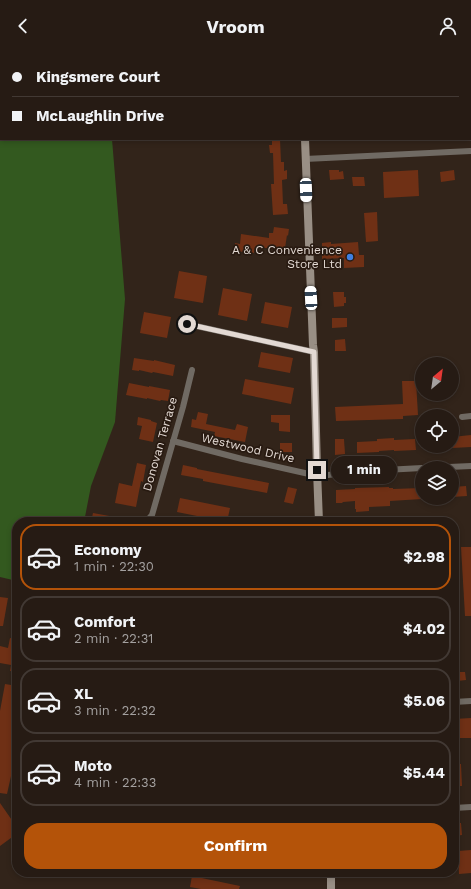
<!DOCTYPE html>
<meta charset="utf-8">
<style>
body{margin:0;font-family:"Work Sans",sans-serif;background:#322822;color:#f1f3f6;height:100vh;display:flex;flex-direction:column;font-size:15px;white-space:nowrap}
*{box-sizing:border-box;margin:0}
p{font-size:13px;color:#a4a1a0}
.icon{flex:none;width:22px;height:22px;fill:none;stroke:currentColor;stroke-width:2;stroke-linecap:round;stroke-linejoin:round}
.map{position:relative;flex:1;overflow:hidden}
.panel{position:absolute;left:12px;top:465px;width:447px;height:360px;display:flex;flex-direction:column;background:#261b14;border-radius:16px;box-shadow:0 2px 6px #0003,0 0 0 1px #423934}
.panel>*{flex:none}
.banner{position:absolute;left:0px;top:0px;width:471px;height:88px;box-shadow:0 2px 6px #0003,0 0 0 1px #423934;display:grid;align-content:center;height:88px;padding:0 12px;background:#261b14}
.needle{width:26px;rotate:29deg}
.tools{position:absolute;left:415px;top:305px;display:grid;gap:8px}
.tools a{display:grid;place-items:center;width:44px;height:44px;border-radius:50%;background:#261b14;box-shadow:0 2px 6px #0003,0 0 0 1px #423934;font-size:20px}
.end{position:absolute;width:18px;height:18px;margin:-9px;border:5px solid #e3d9d3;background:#111;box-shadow:0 0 0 2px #111}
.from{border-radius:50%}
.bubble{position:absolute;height:28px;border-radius:14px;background:#261b14;box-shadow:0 2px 6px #0003,0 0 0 1px #423934;font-size:13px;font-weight:700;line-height:28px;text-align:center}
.car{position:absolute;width:12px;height:24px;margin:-12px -6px;border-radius:5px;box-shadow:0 0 3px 1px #0007;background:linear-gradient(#fff 24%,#345 0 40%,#fff 0 76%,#345 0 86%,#fff 0)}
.banner b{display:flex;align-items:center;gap:14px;height:38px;font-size:15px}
.banner b+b{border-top:1px solid #423934}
.banner i{width:10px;height:10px;background:#f1f3f6}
ul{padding:7px 0 0;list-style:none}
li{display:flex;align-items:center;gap:12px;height:66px;margin:0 8px 6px;padding:0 4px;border:2px solid #423934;border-radius:16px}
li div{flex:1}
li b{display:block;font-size:15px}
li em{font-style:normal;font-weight:700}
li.active{border-color:#b45309}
li>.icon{width:36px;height:36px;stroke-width:1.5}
.action{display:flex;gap:8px;margin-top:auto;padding:8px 12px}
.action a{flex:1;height:46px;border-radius:16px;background:#b45309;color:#fff;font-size:16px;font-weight:700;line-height:46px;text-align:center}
header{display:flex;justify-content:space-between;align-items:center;height:52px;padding:0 12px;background:#261b14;font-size:18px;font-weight:700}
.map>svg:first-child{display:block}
</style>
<header><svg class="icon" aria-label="back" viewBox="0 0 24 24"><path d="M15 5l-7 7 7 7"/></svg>Vroom<svg class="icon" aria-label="person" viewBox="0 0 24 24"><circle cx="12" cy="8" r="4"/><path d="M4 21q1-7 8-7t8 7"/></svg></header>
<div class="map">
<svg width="471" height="837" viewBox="0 0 471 837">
<rect width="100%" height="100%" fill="#32241a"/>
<path fill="#33591f" d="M0,0H105V1H1V87H112L125,247L115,370L91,434L84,470H17V529L0,525Z"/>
<g fill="#6f3015">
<path d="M272,87H280L281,110H284V119L287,118V127L282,128L283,152H287L288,162L273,163L271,132H274L273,101H270L269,93H272Z"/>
<path d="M329,118H339V120L343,119L344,127L330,128Z"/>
<path d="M418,118L419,144L384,146L383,120Z"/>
<path d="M454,118L455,128L441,130L440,120Z"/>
<path d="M352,125H364L365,134H353Z"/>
<path d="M377,160L378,189L366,190L364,161Z"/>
<path d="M274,175L289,177L288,184L287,183L285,196H290V202H276V197L255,195L254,201L234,199L235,191L240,192L241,182L269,186V181H273Z"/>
<path d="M331,190V192L358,190L359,203H364V215L344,216V206L322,207V191Z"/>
<path d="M179,219L207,224L203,251L174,246Z"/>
<path d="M223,236L252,242L247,269L218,263Z"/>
<path d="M333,240H344V245H346V251H344V254L334,255Z"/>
<path d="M265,250L292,255L288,276L261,271Z"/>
<path d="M144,260L171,265L167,286L140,281Z"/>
<path d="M332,266H347V275L332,276Z"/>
<path d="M345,287L346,299H335V288Z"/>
<path d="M261,300L293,306L290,321L258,315Z"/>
<path d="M134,306L154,309V308L175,313L173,324L153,320L152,321L139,318V319L132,318Z"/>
<path d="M245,327L294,336L291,352L242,342Z"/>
<path d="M402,329H416L418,363L403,364V367L336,369L335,355L403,352Z"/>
<path d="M129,331L149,335V334L170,338L168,349L161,348L160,349L147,346V347L126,343Z"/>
<path d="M198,360L208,362L206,372L235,378L237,372L248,375L245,390L214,384L215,380L191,375L192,367L196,368Z"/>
<path d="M271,363H290V380L279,379V371L271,370Z"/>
<path d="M138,365L151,368V369L157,371L153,390L139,387L142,374L137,373Z"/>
<path d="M471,383V395L452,396V385Z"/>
<path d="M394,386V388L415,387L416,398L394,399V398L379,399V400L357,401V390L377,389V387Z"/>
<path d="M335,387H344L345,402L335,403Z"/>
<rect x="280" y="391" width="12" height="9"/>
<path d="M137,411L146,413L143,430L141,429L136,455L115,451L119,431L132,434Z"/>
<path d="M183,413L197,416V417L269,431L267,441L203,429V427L181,423Z"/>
<path d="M466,434L467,444L452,445V435Z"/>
<path d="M288,435L297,437L293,452L284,450Z"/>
<path d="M389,435V436H393V437L421,436L422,447L390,449V454L369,455V459L356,460V457H355V449L343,450L342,451H336V438L355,437V436Z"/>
<path d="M180,446L230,456L227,470L177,460Z"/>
<path d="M93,461L126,467V470H91Z"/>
<path d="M461,495H471V564H465Z"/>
<path d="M0,545L8,546L3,574H0Z"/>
<path d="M10,586L17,587V620L10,619L11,613L0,611V594L8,596Z"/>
<path d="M456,620H465L466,628L457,629Z"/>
<path d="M5,632L17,634V700H15L12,715H13L7,742L0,741V659Z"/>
<path d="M471,666V686H454V667Z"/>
<path d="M454,712H461L462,734H454Z"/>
<path d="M0,751L16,774L12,778L15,783L0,794Z"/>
<path d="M454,771H461L462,783L454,784Z"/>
<path d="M471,798V821L459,822L458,799Z"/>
<path d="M192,824L240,834L239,837H201L190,835Z"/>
</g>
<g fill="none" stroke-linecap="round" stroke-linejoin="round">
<g stroke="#706a63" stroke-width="6">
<path d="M305,107L471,99"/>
<path d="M187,272L314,300"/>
<path d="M462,365L471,364"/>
<path d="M173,389L242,407L318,424L366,419L422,416"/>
<path d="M427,416L471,414"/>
<path d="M146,470L152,463L183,355L192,318"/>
<path d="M454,650L471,649"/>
<path d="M454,756L471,755"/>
</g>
<g stroke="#998f85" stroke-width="8">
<path d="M301,0V1"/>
<path d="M305,87L313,293L314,300L317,418L319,470"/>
<path d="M331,820V837"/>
</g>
</g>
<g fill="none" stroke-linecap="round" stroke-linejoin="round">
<path stroke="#e3d9d3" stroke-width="5" d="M187,272L314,300L317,418"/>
</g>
<circle fill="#3f7fe0" stroke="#281a11" stroke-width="1.5" cx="350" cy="205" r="4"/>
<g text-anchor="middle" stroke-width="3.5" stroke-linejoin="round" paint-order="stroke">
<g font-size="12" fill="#e3d9d3" stroke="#281a11" text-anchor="end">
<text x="342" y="202">A &amp; C Convenience<tspan x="342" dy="14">Store Ltd</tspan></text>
</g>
<g font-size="12" fill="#e3d9d3" stroke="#281a11">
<text transform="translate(160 392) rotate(-74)" y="4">Donovan Terrace</text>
<text transform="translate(248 396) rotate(13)" y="4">Westwood Drive</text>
</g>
</g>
</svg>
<div class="tools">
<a><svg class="needle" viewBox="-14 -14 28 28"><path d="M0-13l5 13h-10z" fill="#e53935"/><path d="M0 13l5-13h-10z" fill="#a4a1a0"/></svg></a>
<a><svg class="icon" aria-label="locate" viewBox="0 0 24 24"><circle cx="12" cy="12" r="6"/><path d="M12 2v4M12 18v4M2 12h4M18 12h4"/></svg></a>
<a><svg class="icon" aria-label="layers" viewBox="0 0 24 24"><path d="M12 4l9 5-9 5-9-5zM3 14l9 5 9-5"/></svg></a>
</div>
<i class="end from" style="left:187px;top:272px"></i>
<i class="end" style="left:317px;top:418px"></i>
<div class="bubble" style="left:331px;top:404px;width:66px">1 min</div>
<i class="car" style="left:306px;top:138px;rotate:178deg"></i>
<i class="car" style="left:311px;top:246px;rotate:357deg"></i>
<div class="banner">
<b><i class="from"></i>Kingsmere Court</b>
<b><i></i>McLaughlin Drive</b>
</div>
<section class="panel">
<ul>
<li class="active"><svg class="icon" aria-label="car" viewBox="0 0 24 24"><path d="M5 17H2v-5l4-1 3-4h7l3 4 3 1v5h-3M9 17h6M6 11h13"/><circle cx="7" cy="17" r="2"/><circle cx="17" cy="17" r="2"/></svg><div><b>Economy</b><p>1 min · 22:30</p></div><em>$2.98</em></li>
<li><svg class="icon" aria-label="car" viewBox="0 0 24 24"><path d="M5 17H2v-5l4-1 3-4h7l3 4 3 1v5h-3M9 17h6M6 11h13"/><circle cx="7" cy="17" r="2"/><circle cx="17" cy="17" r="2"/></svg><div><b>Comfort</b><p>2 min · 22:31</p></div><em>$4.02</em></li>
<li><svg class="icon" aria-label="car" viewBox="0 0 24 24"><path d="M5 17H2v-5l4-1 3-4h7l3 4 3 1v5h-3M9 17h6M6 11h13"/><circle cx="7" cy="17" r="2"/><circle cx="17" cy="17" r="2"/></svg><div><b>XL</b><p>3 min · 22:32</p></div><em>$5.06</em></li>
<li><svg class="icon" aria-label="car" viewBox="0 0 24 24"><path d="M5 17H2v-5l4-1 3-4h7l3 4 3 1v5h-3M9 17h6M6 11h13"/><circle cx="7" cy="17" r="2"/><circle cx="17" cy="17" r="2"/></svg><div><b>Moto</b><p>4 min · 22:33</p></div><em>$5.44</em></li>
</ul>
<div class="action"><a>Confirm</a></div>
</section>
</div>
